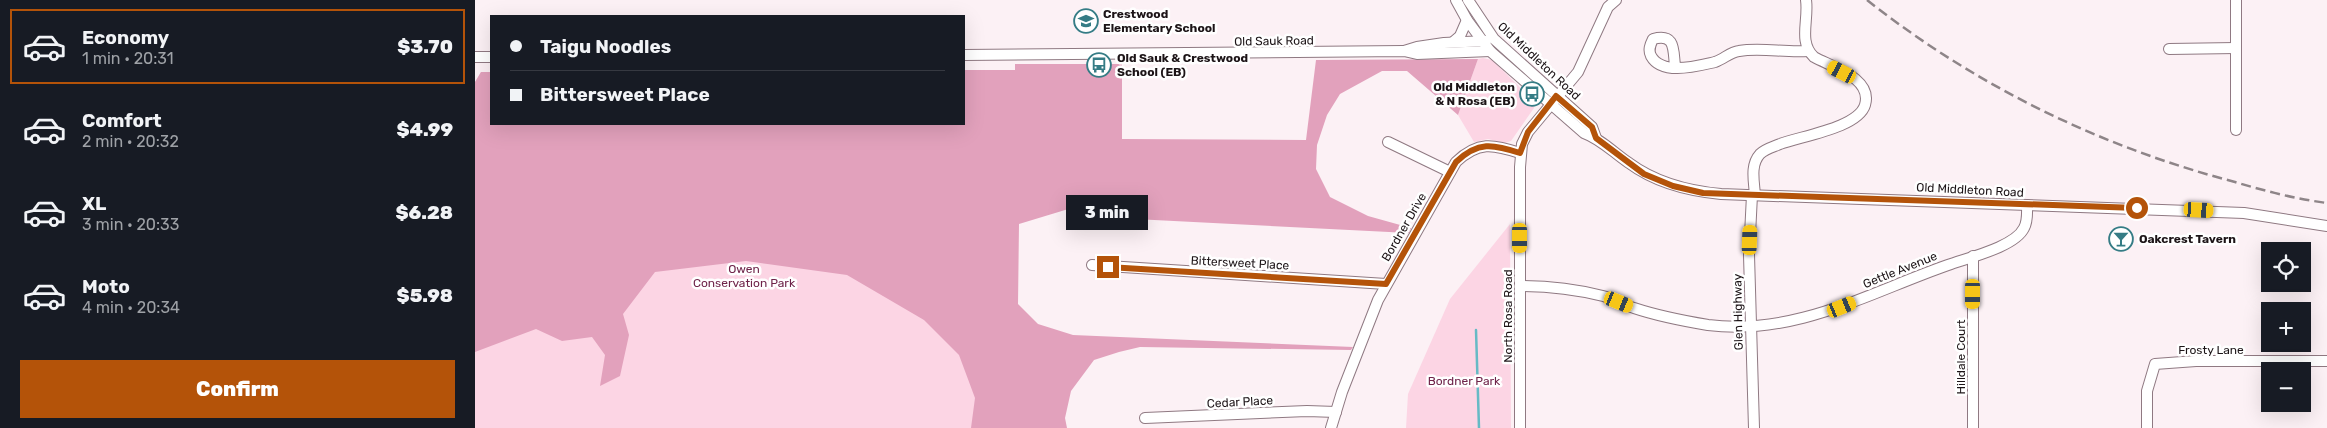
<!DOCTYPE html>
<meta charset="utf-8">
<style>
body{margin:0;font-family:Rubik,sans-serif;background:#20242c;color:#f1f3f6;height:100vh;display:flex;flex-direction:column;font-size:19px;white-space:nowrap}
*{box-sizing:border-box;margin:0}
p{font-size:16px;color:#9ea1a6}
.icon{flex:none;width:28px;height:28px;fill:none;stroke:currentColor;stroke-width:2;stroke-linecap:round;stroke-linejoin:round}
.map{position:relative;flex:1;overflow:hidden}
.panel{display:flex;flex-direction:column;background:#171b24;width:475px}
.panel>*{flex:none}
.guide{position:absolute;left:15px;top:15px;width:475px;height:110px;border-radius:0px;box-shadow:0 5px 20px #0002;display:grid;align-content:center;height:110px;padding:0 20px;background:#171b24}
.controls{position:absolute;left:1786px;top:242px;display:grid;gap:10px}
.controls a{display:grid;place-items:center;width:50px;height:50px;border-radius:0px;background:#171b24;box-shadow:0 5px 20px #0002;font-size:25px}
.end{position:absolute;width:22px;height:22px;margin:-11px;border:6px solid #b45309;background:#fff;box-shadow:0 0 0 2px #fff}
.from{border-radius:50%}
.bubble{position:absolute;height:35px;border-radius:0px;background:#171b24;box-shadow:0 5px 20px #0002;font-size:16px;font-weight:800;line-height:35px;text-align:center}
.car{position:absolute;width:15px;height:30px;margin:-15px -8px;border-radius:6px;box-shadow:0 0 4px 1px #0007;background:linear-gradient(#f5c518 24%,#345 0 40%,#f5c518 0 76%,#345 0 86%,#f5c518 0)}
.guide b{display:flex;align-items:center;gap:18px;height:48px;font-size:19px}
.guide b+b{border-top:1px solid #363941}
.guide i{width:12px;height:12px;background:#f1f3f6}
ul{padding:9px 0 0;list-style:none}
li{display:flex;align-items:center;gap:15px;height:75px;margin:0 10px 8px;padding:0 10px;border:2px solid transparent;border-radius:0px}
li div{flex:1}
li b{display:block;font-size:19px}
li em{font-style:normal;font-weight:800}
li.active{border-color:#b45309}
li>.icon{width:45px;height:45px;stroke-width:1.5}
.cta{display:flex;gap:10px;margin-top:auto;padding:10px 20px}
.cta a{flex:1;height:58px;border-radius:0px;background:#b45309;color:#fff;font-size:20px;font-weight:800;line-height:58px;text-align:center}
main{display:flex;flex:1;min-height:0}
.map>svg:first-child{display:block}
</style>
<main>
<section class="panel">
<ul>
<li class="active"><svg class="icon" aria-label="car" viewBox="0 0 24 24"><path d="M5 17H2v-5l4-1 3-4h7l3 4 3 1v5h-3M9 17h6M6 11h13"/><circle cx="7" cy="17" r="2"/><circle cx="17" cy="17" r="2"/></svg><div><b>Economy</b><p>1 min · 20:31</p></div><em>$3.70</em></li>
<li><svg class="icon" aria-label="car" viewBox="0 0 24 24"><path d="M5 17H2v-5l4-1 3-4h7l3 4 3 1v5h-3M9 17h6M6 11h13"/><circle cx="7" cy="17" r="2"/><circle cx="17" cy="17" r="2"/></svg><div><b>Comfort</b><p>2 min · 20:32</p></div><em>$4.99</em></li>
<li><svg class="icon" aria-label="car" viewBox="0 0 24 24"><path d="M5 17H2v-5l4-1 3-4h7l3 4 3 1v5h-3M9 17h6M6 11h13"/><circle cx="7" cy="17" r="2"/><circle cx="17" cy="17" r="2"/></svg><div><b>XL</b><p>3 min · 20:33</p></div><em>$6.28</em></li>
<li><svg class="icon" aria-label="car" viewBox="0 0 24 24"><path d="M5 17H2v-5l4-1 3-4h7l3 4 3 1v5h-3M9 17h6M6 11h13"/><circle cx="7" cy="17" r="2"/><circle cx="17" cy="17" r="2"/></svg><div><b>Moto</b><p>4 min · 20:34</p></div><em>$5.98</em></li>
</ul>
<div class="cta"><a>Confirm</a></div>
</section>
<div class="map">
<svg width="1852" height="428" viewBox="0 0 1852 428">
<rect width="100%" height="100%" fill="#fcf1f5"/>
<g fill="#fcd5e4">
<path d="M1008,58L1017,60L1058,100L1059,108L1036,141L1030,143L1013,139L999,142L983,115L1003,59Z"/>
<path d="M489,70L537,428H0V82L6,72H16V124H489Z"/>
<path d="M1035,224L1036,428H931L933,394L975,299Z"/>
</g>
<path fill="#e2a1bc" d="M1003,59L983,115L932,71H907L865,94L852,115L842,145L841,169L855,197L893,216L936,228L934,233L640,218L600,207L544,224L543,304L563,324L598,335L878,347L876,350L665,347L644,352L619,360L596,391L590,418L592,428H496L500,398L484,355L449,320L372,275L271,261L180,272L148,314L154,335L145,376L125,386L130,355L117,337L87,341L61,329L0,352V82L6,72H16V124H489V70H540V64H647V139L831,140L841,60Z"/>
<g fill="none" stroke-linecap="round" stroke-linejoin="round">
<path stroke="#66bac5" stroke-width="2.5" d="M1001,330L1004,428"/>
<g stroke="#8f7982" stroke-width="12">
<g id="minor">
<path d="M981,0L992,20L1015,51L1109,133C1126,139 1139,153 1154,163C1181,183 1213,191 1246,194L1769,213L1852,226"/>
<path d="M993,0L1019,39L1117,127L1121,138"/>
<path d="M1761,0V130"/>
<path d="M978,42L985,36L992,20"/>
<path d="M1694,49L1761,48"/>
<path d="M929,51L942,47L969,43L1011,41"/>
<path d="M489,55L929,51L942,54L1015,51"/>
<path d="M0,57H16"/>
<path d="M1200,66C1198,50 1201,33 1178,39C1175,45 1173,50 1176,56C1187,76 1222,66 1240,62C1249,59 1255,52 1264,51C1286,47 1310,53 1333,51"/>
<path d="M913,142L975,172"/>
<path d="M1277,195L1274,255L1279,428"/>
<path d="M1280,195C1279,181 1275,165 1285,154C1290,149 1298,147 1305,144C1326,136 1383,128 1390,105C1398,78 1357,67 1339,57C1323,42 1334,20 1331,0"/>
<path d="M1498,256V428"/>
<path d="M617,265L911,284"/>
<path d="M1045,286C1074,286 1100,289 1128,296C1139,299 1149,305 1159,308C1183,316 1209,321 1233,325C1321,336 1393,293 1473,265C1492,258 1540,247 1549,228C1553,221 1552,212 1552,205"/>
<path d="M670,418L832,411L861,412"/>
<path d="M856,428L867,392L903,300L981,162C1003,141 1018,144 1045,153"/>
<path d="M1045,428V167L1047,144L1053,132L1103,72L1133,7L1141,0"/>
<path d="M1672,428V391L1680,364L1721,361H1852"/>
</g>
</g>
<use href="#minor" stroke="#fff" stroke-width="10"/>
<path stroke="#8e8588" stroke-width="2.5" stroke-dasharray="10 5" stroke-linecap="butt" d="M1392,0C1501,86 1626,147 1760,182C1790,191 1821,199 1852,203"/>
</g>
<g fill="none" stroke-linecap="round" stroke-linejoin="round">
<path stroke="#b45309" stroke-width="6" d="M633,267L911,284L981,162C1003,141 1018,144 1045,153L1053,132L1081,96L1117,127L1121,138L1169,174L1198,186L1228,193L1662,208"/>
</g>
<defs>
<g id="school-ring" transform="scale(1.25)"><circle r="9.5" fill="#fff" stroke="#357c85" stroke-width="1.5"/><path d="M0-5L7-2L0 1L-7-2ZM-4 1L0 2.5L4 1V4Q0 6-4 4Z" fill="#357c85"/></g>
<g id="bus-ring" transform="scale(1.25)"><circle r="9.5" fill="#fff" stroke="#357c85" stroke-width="1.5"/><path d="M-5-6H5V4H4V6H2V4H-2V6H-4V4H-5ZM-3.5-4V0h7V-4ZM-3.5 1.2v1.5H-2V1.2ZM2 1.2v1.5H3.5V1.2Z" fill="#357c85"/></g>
<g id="bar-ring" transform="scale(1.25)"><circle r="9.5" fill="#fff" stroke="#357c85" stroke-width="1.5"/><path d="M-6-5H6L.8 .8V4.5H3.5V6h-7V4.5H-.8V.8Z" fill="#357c85"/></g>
</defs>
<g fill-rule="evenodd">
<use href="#school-ring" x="611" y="21"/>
<use href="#bus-ring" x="624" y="65"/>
<use href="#bus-ring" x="1057" y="94"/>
<use href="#bar-ring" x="1646" y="239"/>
</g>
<g text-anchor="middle" stroke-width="5" stroke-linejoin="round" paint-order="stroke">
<g font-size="12" font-weight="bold" fill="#1c1417" stroke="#fff" text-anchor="start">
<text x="628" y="18">Crestwood<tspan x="628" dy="14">Elementary School</tspan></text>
<text x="642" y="62">Old Sauk &amp; Crestwood<tspan x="642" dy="14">School (EB)</tspan></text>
<text x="1040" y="91" text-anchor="end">Old Middleton<tspan x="1040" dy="14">&amp; N Rosa (EB)</tspan></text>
<text x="1664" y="243">Oakcrest Tavern</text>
</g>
<g font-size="12" fill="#1c1417" stroke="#fff">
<text transform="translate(799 41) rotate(-1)" y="4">Old Sauk Road</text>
<text transform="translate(1064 61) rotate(43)" y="4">Old Middleton Road</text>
<text transform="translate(1495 190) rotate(3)" y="4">Old Middleton Road</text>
<text transform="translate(929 227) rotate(-60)" y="4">Bordner Drive</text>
<text transform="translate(765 263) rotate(3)" y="4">Bittersweet Place</text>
<text transform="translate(1425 270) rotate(-22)" y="4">Gettle Avenue</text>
<text transform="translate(1263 312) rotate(-91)" y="4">Glen Highway</text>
<text transform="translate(1033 316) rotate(-90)" y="4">North Rosa Road</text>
<text x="1736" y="354">Frosty Lane</text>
<text transform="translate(1486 357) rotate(-90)" y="4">Hilldale Court</text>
<text transform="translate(765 402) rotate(-3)" y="4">Cedar Place</text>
</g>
<g font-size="12" fill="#6f244a" stroke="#fff">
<text x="269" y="273">Owen<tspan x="269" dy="14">Conservation Park</tspan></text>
<text x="989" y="385">Bordner Park</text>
</g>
</g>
</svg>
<div class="controls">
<a><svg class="icon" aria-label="locate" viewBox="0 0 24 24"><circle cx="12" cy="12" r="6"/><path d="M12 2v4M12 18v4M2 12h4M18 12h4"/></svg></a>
<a>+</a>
<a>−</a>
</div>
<i class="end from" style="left:1662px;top:208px"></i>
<i class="end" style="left:633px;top:267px"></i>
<div class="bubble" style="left:591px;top:195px;width:82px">3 min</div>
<i class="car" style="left:1367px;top:72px;rotate:297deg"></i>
<i class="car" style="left:1724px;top:210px;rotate:93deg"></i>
<i class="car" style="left:1045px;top:238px;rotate:180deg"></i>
<i class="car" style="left:1275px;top:240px;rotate:2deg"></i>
<i class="car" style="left:1498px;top:294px;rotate:180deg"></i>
<i class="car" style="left:1144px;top:302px;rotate:112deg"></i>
<i class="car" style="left:1367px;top:307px;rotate:68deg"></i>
<div class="guide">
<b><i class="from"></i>Taigu Noodles</b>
<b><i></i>Bittersweet Place</b>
</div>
</div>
</main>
